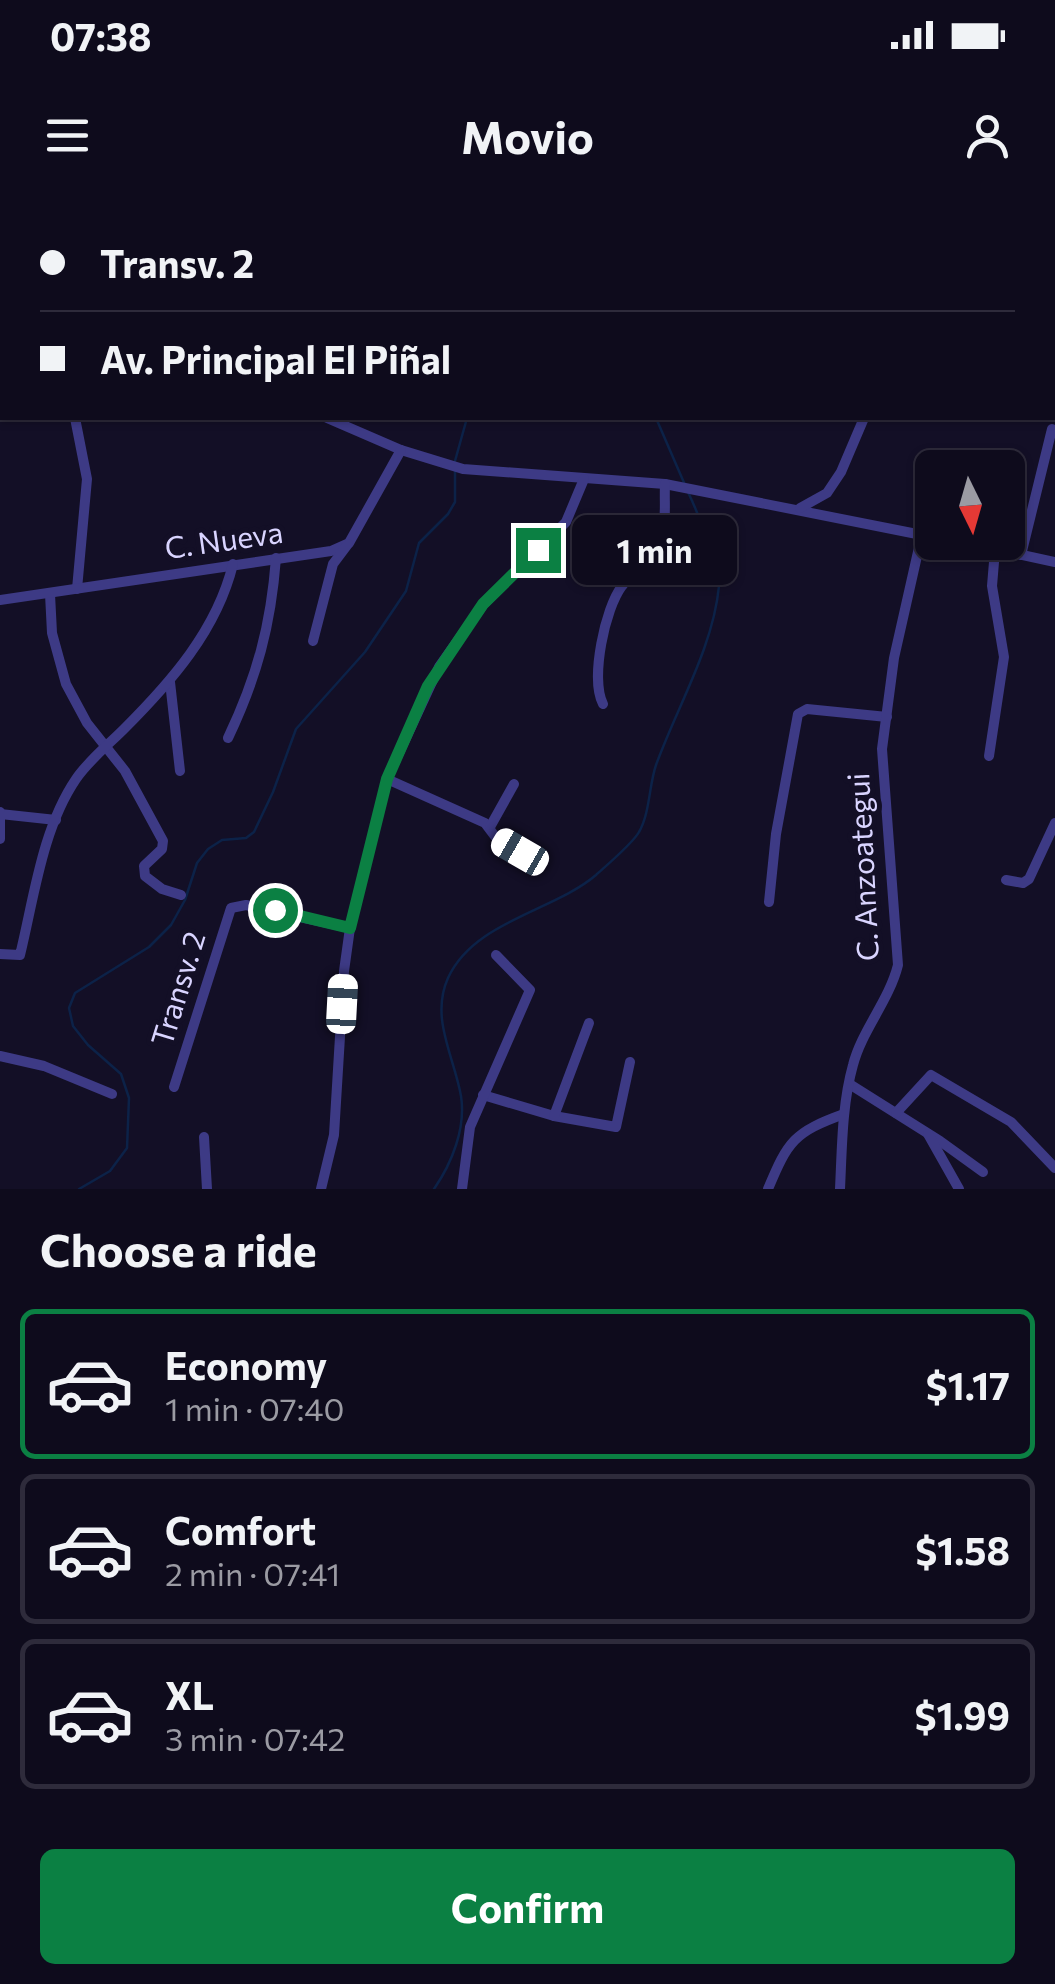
<!DOCTYPE html>
<meta charset="utf-8">
<style>
body{margin:0;font-family:Commissioner,sans-serif;background:#171425;color:#f1f3f6;height:100vh;display:flex;flex-direction:column;font-size:38px;white-space:nowrap}
*{box-sizing:border-box;margin:0}
p{font-size:32px;color:#9b9ba3}
.icon{flex:none;width:55px;height:55px;fill:none;stroke:currentColor;stroke-width:2;stroke-linecap:round;stroke-linejoin:round}
.map{position:relative;height:989px;overflow:hidden}
.panel{display:flex;flex-direction:column;background:#0e0b1c;flex:1}
.panel>*{flex:none}
.top-card{position:absolute;left:0px;top:0px;width:1055px;height:220px;box-shadow:0 2px 8px #0004,0 0 0 2px #2e2b3b;display:grid;align-content:center;height:220px;padding:0 40px;background:#0e0b1c}
.needle{width:65px;rotate:175deg}
.controls{position:absolute;left:915px;top:250px;display:grid;gap:20px}
.controls a{display:grid;place-items:center;width:110px;height:110px;border-radius:15px;background:#0e0b1c;box-shadow:0 2px 8px #0004,0 0 0 2px #2e2b3b;font-size:50px}
.end{position:absolute;width:45px;height:45px;margin:-22px;border:12px solid #0b8043;background:#fff;box-shadow:0 0 0 5px #fff}
.from{border-radius:50%}
.bubble{position:absolute;height:70px;border-radius:15px;background:#0e0b1c;box-shadow:0 2px 8px #0004,0 0 0 2px #2e2b3b;font-size:32px;font-weight:700;line-height:70px;text-align:center}
.car{position:absolute;width:30px;height:60px;margin:-30px -15px;border-radius:12px;box-shadow:0 0 8px 2px #0007;background:linear-gradient(#fff 24%,#345 0 40%,#fff 0 76%,#345 0 86%,#fff 0)}
.top-card b{display:flex;align-items:center;gap:35px;height:95px;font-size:38px}
.top-card b+b{border-top:2px solid #2e2b3b}
.top-card i{width:25px;height:25px;background:#f1f3f6}
ul{padding:0;list-style:none}
li{display:flex;align-items:center;gap:30px;height:150px;margin:0 20px 15px;padding:0 20px;border:5px solid #2e2b3b;border-radius:15px}
li div{flex:1}
li b{display:block;font-size:38px}
li em{font-style:normal;font-weight:700}
li.on{border-color:#0b8043}
li>.icon{width:90px;height:90px;stroke-width:1.5}
h2{padding:0 40px;font-size:45px;line-height:120px}
.cta{display:flex;gap:20px;margin-top:auto;padding:20px 40px}
.cta a{flex:1;height:115px;border-radius:15px;background:#0b8043;color:#fff;font-size:40px;font-weight:700;line-height:115px;text-align:center}
.status{display:flex;justify-content:space-between;align-items:center;height:70px;padding:0 50px;background:#0e0b1c;direction:ltr}
.status svg{height:28px;fill:currentColor}
header{display:flex;justify-content:space-between;align-items:center;height:130px;padding:0 40px;background:#0e0b1c;font-size:45px;font-weight:700}
.map>svg:first-child{display:block}
</style>
<div class="status"><b>07:38</b><svg viewBox="0 0 49 12"><path d="M0 12V9h3v3zM5 12V6h3v6zM10 12V3h3v9zM15 12V0h3v12zM26 1h20v11H26zM47 4h2v5h-2z"/></svg></div>
<header><svg class="icon" aria-label="menu" viewBox="0 0 24 24"><path d="M4 6h16M4 12h16M4 18h16"/></svg>Movio<svg class="icon" aria-label="person" viewBox="0 0 24 24"><circle cx="12" cy="8" r="4"/><path d="M4 21q1-7 8-7t8 7"/></svg></header>
<div class="map">
<svg width="1055" height="989" viewBox="0 0 1055 989">
<rect width="100%" height="100%" fill="#130f26"/>
<g fill="none" stroke-linecap="round" stroke-linejoin="round">
<g stroke="#0c2248" stroke-width="2.5">
<path d="M639,0V2"/>
<path d="M656,218L685,285"/>
<path d="M455,261L467,218"/>
<path d="M79,989L110,971L127,948L129,898L121,874L88,845L73,826L69,808L75,793L149,747L171,725L185,700L197,663L208,649L222,640L246,638L254,632L273,592L296,529L365,452L406,391L419,343L448,314L455,302V269"/>
<path d="M434,989C452,963 466,928 461,896C454,856 430,818 448,778C474,721 554,711 596,675C607,665 633,643 639,632C650,613 649,585 656,565C677,507 713,448 719,386C720,367 697,311 688,292"/>
</g>
<g stroke="#3d3a85" stroke-width="10">
<path d="M754,0V2"/>
<path d="M122,2L123,0"/>
<path d="M353,2L355,0"/>
<path d="M932,2V0"/>
<path d="M1024,2L1025,0"/>
<path d="M0,81L2,82"/>
<path d="M0,162L2,157"/>
<path d="M75,218L87,279L77,389"/>
<path d="M327,218L401,250L463,269L665,284L932,337"/>
<path d="M800,308L827,293L841,272L864,218"/>
<path d="M961,342L1055,362"/>
<path d="M1021,355L1052,229"/>
<path d="M50,394L52,433L66,484L87,523L125,571L163,641L162,649L144,666L145,676L162,689L181,695"/>
<path d="M0,400L331,351L349,343L401,250"/>
<path d="M313,441L333,364L348,344"/>
<path d="M170,482L180,571"/>
<path d="M603,504C590,479 605,408 622,386C634,369 654,357 661,338C667,322 664,301 665,284"/>
<path d="M228,538C257,477 271,425 276,358"/>
<path d="M989,556L1004,457L992,386L995,350"/>
<path d="M387,579L485,623L497,639L520,652"/>
<path d="M0,614L56,620"/>
<path d="M490,627L514,584"/>
<path d="M0,639V612"/>
<path d="M1006,680L1023,683L1029,679L1055,623"/>
<path d="M769,702L776,634L798,514L807,509L887,517"/>
<path d="M0,754L20,755C34,698 42,629 76,579C89,560 107,546 124,529C171,482 217,430 233,364"/>
<path d="M0,856L44,866L112,894"/>
<path d="M851,885L940,941L983,972"/>
<path d="M174,887L231,708L246,705L350,728"/>
<path d="M483,895L554,916L616,927L630,862"/>
<path d="M896,913L931,875L1011,922L1055,968"/>
<path d="M554,916L589,823"/>
<path d="M928,934L959,989"/>
<path d="M204,937L207,989"/>
<path d="M321,989L334,935L344,771L350,728L387,579L439,467L483,405L566,322L584,279"/>
<path d="M462,989L470,927L530,790L496,755"/>
<path d="M768,989C788,941 794,932 844,914"/>
<path d="M840,989C842,948 842,904 853,865C862,830 889,801 898,765L882,549L894,458L922,334"/>
</g>
</g>
<g fill="none" stroke-linecap="round" stroke-linejoin="round">
<path stroke="#0b8043" stroke-width="12" d="M275,710L350,728L387,579L428,486L483,404L538,350"/>
</g>
<g text-anchor="middle" stroke-width="10" stroke-linejoin="round" paint-order="stroke">
<g font-size="30" fill="#d9d4ff" stroke="#130f26">
<text transform="translate(224 341) rotate(-8)" y="10">C. Nueva</text>
<text transform="translate(864 667) rotate(-93)" y="10">C. Anzoategui</text>
<text transform="translate(179 789) rotate(-73)" y="10">Transv. 2</text>
</g>
</g>
</svg>
<div class="controls">
<a><svg class="needle" viewBox="-14 -14 28 28"><path d="M0-13l5 13h-10z" fill="#e53935"/><path d="M0 13l5-13h-10z" fill="#9b9ba3"/></svg></a>
</div>
<i class="end from" style="left:275px;top:710px"></i>
<i class="end" style="left:538px;top:350px"></i>
<div class="bubble" style="left:572px;top:315px;width:165px">1 min</div>
<i class="car" style="left:520px;top:652px;rotate:300deg"></i>
<i class="car" style="left:342px;top:804px;rotate:3deg"></i>
<div class="top-card">
<b><i class="from"></i>Transv. 2</b>
<b><i></i>Av. Principal El Piñal</b>
</div>
</div>
<section class="panel">
<h2>Choose a ride</h2>
<ul>
<li class="on"><svg class="icon" aria-label="car" viewBox="0 0 24 24"><path d="M5 17H2v-5l4-1 3-4h7l3 4 3 1v5h-3M9 17h6M6 11h13"/><circle cx="7" cy="17" r="2"/><circle cx="17" cy="17" r="2"/></svg><div><b>Economy</b><p>1 min · 07:40</p></div><em>$1.17</em></li>
<li><svg class="icon" aria-label="car" viewBox="0 0 24 24"><path d="M5 17H2v-5l4-1 3-4h7l3 4 3 1v5h-3M9 17h6M6 11h13"/><circle cx="7" cy="17" r="2"/><circle cx="17" cy="17" r="2"/></svg><div><b>Comfort</b><p>2 min · 07:41</p></div><em>$1.58</em></li>
<li><svg class="icon" aria-label="car" viewBox="0 0 24 24"><path d="M5 17H2v-5l4-1 3-4h7l3 4 3 1v5h-3M9 17h6M6 11h13"/><circle cx="7" cy="17" r="2"/><circle cx="17" cy="17" r="2"/></svg><div><b>XL</b><p>3 min · 07:42</p></div><em>$1.99</em></li>
</ul>
<div class="cta"><a>Confirm</a></div>
</section>
